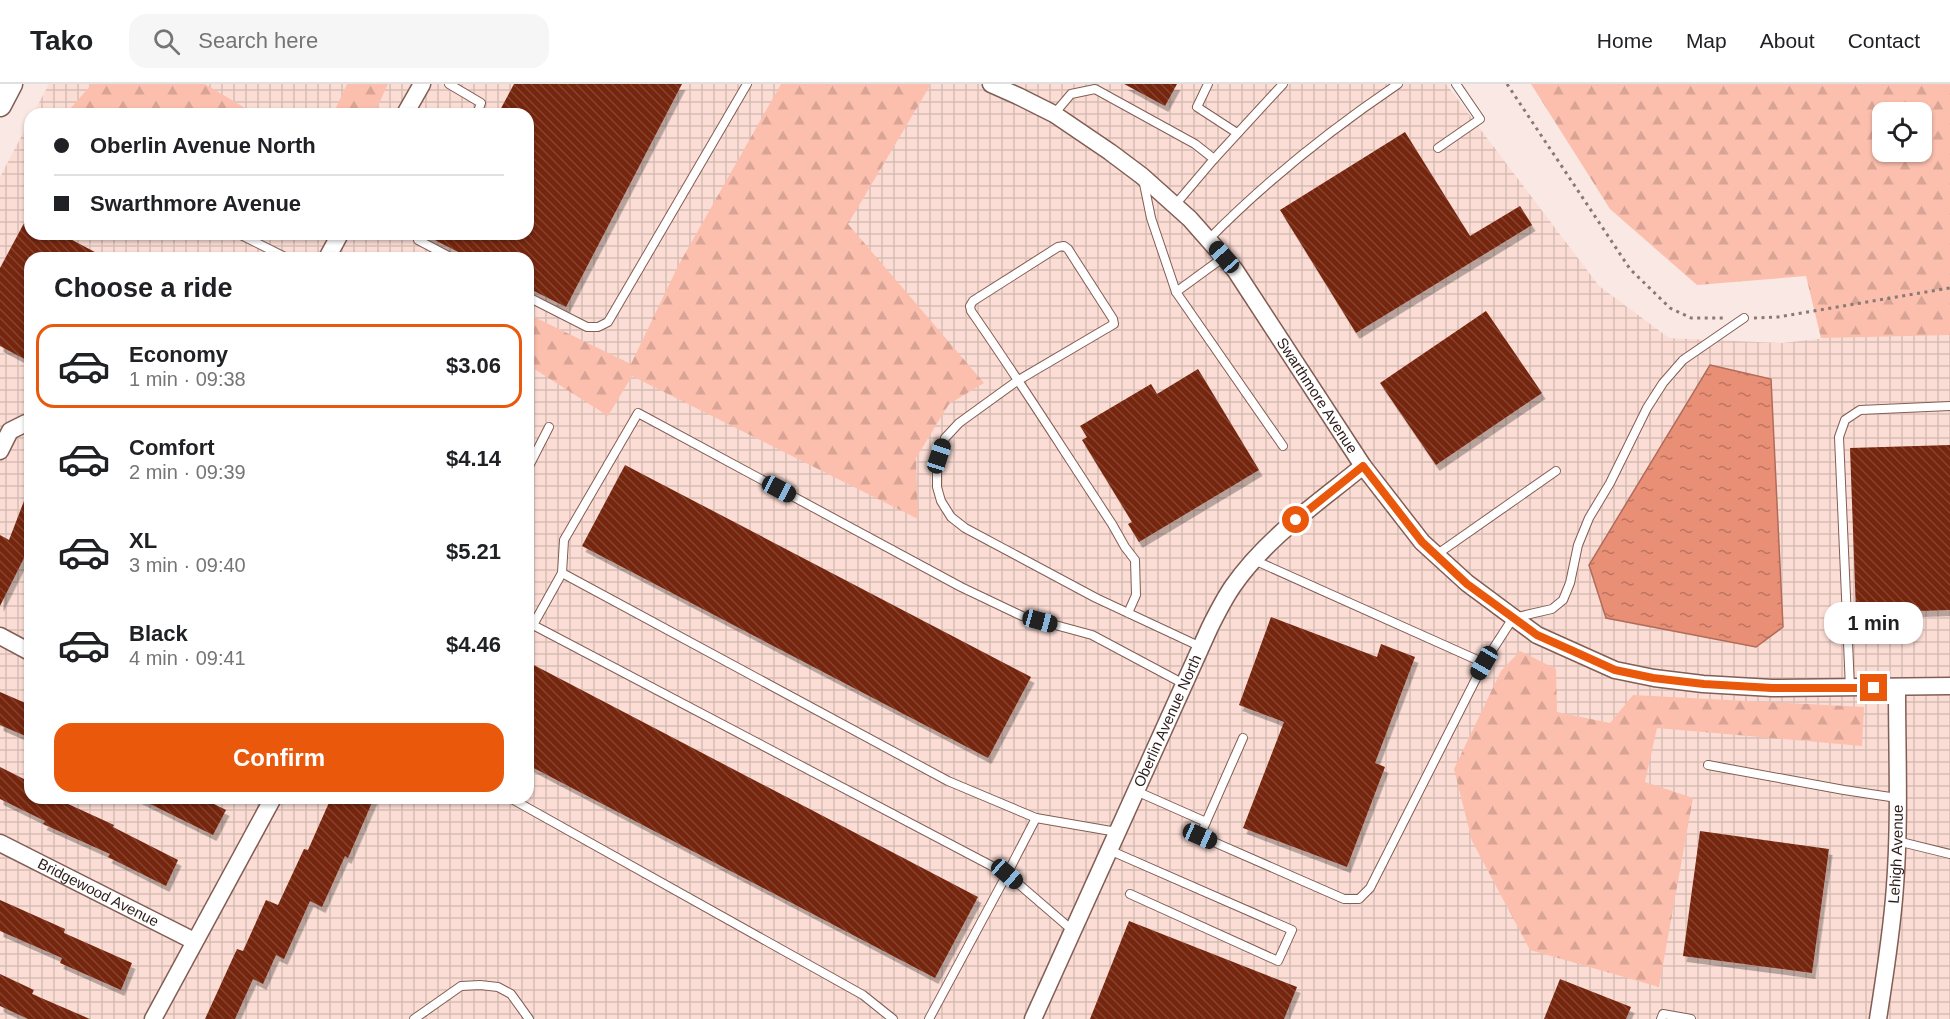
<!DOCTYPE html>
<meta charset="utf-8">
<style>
body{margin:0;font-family:Arial,sans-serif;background:#f6f6f6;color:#202124;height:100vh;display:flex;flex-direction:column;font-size:22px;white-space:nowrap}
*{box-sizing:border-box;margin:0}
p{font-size:20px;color:#757577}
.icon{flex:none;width:33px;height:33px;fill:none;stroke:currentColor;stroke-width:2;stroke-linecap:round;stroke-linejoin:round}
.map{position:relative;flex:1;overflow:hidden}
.drawer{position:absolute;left:24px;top:168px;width:510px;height:552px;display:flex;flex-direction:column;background:#fff;border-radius:18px;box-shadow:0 2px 4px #0004}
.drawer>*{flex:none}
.top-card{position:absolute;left:24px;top:24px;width:510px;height:132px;border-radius:18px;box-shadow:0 2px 4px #0004;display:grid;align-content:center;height:132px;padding:0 30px;background:#fff}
.controls{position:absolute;left:1872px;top:18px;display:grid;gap:12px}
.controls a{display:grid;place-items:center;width:60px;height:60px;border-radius:12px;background:#fff;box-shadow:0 2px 4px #0004;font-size:30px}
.end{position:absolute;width:27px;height:27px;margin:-14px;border:8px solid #ea580c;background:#fff;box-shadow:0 0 0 3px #fff}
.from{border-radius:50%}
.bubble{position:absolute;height:42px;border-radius:18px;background:#fff;box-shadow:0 2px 4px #0004;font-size:20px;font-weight:600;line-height:42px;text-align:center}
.car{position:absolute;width:18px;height:36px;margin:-18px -9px;border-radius:8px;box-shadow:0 0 4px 2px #0007;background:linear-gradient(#222 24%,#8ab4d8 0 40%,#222 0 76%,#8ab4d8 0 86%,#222 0)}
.top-card b{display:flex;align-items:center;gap:21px;height:57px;font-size:22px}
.top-card b+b{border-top:2px solid #e0e0e0}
.top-card i{width:15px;height:15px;background:#202124}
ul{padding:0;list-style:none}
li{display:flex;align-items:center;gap:18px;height:84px;margin:0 12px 9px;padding:0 18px;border:3px solid transparent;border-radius:18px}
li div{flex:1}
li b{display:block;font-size:22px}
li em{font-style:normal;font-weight:600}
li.on{border-color:#ea580c}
li>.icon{width:54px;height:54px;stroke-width:1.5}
h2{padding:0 30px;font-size:27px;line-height:72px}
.button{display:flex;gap:12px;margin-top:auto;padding:12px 30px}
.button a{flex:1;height:69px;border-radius:18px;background:#ea580c;color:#fff;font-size:24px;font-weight:600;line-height:69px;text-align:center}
header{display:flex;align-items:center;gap:36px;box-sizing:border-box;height:84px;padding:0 30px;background:#fff;border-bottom:2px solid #e0e0e0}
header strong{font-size:28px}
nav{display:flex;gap:33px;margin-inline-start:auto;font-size:21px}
.search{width:420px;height:54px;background:#f6f6f6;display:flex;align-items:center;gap:15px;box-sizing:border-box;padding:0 21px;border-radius:18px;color:#757577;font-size:22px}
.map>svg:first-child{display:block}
</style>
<header>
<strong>Tako</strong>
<div class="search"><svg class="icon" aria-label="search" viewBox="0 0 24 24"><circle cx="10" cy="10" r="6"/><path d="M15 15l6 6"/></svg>Search here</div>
<nav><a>Home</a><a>Map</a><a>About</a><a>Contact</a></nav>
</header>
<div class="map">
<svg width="1950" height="935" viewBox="0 0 1950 935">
<defs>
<pattern id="industrial-grid" width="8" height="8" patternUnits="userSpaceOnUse" patternTransform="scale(1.5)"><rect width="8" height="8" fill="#fbddd5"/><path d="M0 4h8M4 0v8" fill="none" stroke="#d7bdb6"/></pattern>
<pattern id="forest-firs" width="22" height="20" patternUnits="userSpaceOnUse" patternTransform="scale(1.5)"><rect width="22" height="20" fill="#fcbfae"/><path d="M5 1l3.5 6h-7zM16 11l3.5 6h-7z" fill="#d8a495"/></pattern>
<pattern id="water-ripples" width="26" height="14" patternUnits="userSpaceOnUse" patternTransform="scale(1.5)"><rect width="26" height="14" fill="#e98f76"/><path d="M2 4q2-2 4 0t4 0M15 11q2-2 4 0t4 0" fill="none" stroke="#bd7460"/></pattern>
<pattern id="building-back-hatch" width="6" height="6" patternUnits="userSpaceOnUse" patternTransform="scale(1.5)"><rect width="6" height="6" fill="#74250f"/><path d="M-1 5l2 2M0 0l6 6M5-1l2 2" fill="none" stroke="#834331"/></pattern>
<filter id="shadow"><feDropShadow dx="3.5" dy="6" stdDeviation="0" flood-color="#0004"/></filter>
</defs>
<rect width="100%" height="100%" fill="#f9e8e3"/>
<path fill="url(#industrial-grid)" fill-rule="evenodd" d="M49,0H1446L1599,202L1669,254L1782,259L1873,249L1950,250V935H0V93L30,36V150H528V30H33ZM30,174H528V714H30Z"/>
<g fill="url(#forest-firs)" fill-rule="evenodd">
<path d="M92,0H205L255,30H77L69,26Z"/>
<path d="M347,0H388L374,30H333Z"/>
<path d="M781,0H931L848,140L984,299L949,320L916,374L918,435L632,292L608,332L528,281V230L631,280L678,182Z"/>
<path d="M1531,0H1950V251L1821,254L1806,192L1697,201L1610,125ZM1882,28H1922V68H1882Z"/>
<path d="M1520,567L1556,585L1557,628L1610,639L1633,611L1864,623L1862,662L1657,644L1645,698L1693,714L1659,903L1530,866L1472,757L1454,685L1501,587Z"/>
</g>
<path fill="url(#water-ripples)" stroke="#b06c5a" stroke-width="1.5" d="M1710,281L1771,295L1783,543L1756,563L1606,534L1589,481Z"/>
<g fill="url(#building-back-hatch)" filter="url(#shadow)">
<path d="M514,0H682L566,223L528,204V174H470L423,150H528V30H498Z"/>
<path d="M1124,0H1177L1165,22Z"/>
<path d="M1405,48L1470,152L1520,122L1532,141L1356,249L1280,126Z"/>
<path d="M30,128V150H61L106,174H30V278L0,262V184Z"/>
<path d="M1486,227L1542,309L1436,381L1380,299Z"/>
<path d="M1198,285L1259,386L1139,458L1128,440L1132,438L1082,356L1087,353L1080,342L1151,300L1157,310Z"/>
<path d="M1950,361V526L1856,529L1850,364Z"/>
<path d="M625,381L1031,593L988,674L582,462Z"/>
<path d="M29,404L30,462L0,522V451L9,456Z"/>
<path d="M1271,533L1377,573L1381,560L1415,573L1375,679L1385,683L1347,783L1243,744L1284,638L1239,621Z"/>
<path d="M528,578L978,813L935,894L528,681Z"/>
<path d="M0,608L30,621V654L0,641Z"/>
<path d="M0,683L30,698V714H55L114,741L113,743L178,776L166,802L108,773L110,770L43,740L45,737L0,715Z"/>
<path d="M138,714H202L226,726L213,751Z"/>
<path d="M331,714H374L348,774L345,772L322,823L310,817L284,875L276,871L263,900L253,895L235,935H205L237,865L243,867L266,816L278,821L304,765L308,766Z"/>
<path d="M1700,747L1829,765L1812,889L1683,872Z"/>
<path d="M0,816L65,845L64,849L132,879L121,906L60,879L62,874L0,847Z"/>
<path d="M1129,837L1297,903L1284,935H1090Z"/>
<path d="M0,890L34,906L32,910L90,935H28L0,922Z"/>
<path d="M1560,895L1631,923L1626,935H1544Z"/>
</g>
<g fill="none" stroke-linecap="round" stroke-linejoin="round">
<g stroke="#825e54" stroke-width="10">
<g id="lane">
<path d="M449,0L481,19L477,30"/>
<path d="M1208,0L1197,23L1237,49"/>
<path d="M1054,30L1071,10L1095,5L1195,60L1214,75L1175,121"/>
<path d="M1438,64L1480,35L1456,0"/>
<path d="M1214,75L1283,0"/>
<path d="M1143,95L1151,134L1176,208L1283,362"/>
<path d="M239,150L287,174"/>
<path d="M417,150L418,156L452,174"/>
<path d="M1208,156C1266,97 1330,46 1398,0"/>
<path d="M1176,208L1224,173"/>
<path d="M528,213L587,243H598L608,238L747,0"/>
<path d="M528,384L549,343"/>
<path d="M1436,471L1556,387"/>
<path d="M1254,476L1484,579L1513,534L1552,525L1563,516L1570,499L1578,461L1589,434L1610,399L1647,324L1663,299L1683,276L1744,234"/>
<path d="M1128,529L1136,511L1135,476L1125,463L1112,440C1065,369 1020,297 971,227L970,222L973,217L1058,163L1064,162L1068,165L1113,235L1114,240L1017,297L959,339L945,354L937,386V403L941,417L951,433L965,444L1096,514L1201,563"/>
<path d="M533,541L562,489"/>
<path d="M528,547L533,541L1007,790L1072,846"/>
<path d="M1850,604L1839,353L1845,336L1860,326L1950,322"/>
<path d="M1708,681L1844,706L1897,714"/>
<path d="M1136,707L1206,738L1200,752L1344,815H1359L1370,804L1484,579"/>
<path d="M510,714L863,911L893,935"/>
<path d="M1206,738L1243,654"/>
<path d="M1117,748L1036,734L948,697L562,489L564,456L638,329L961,503L1022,532L1092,551L1184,600"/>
<path d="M1897,757L1950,770"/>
<path d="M1109,766L1292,846L1278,877L1130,810"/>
<path d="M414,935L461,902L480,901L498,903L511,910L529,935"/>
<path d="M929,935L1007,790L1036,734"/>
<path d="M1661,935L1663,930L1691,935"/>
</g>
</g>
<g stroke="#825e54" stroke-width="19">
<g id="street">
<path id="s1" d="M991,0L1018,12L1054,30L1110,68L1142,92L1190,135L1235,186L1363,382L1422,458L1467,499L1537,551L1615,586L1654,594L1703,600L1772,604L1950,602"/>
<path d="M405,30L422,0"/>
<path d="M327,174L340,150"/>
<path d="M0,367L10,347L26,339L30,342"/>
<path d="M0,552L30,568"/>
<path id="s2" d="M0,759L194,857"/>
<path d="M153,935L273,714"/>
<path id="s3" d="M1033,935L1210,543C1217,529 1224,515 1233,502C1267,453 1318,419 1363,382"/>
<path id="s4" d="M1878,935C1885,891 1892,847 1895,802C1900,736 1897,670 1897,604"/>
</g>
</g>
<g stroke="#825e54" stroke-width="25">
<path id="secondary" d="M0,21L11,0"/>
</g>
<g stroke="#897974" stroke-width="3" stroke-dasharray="3 4.5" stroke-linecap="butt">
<path d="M1507,0L1630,185L1670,224L1691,234H1724"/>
<path d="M1754,234L1778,233L1950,204"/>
</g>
<use href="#lane" stroke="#fff" stroke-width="8"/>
<use href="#street" stroke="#fff" stroke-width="16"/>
<use href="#secondary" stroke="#fff" stroke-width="22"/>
</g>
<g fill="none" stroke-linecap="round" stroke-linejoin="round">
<path stroke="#ea580c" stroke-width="8" d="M1296,436L1363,382L1422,458L1467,500L1537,551L1573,567L1615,586L1653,594L1704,600L1772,604H1874"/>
</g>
<g text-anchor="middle" stroke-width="6" stroke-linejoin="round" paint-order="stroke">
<g font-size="15" fill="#2b1c18" stroke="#f9e8e3">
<text dy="5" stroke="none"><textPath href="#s1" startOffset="460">Swarthmore Avenue</textPath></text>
<text dy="5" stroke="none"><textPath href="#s3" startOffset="327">Oberlin Avenue North</textPath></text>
<text dy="5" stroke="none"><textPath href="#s4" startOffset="166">Lehigh Avenue</textPath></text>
<text dy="5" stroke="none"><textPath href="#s2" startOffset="110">Bridgewood Avenue</textPath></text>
</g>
</g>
</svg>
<div class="controls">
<a><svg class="icon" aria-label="locate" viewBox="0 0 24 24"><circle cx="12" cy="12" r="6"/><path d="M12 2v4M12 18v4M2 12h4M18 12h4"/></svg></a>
</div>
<i class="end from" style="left:1296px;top:436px"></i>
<i class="end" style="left:1874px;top:604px"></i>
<div class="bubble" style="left:1824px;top:518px;width:99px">1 min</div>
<i class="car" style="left:1224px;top:173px;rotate:319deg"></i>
<i class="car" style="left:939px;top:372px;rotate:18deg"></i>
<i class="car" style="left:779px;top:405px;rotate:118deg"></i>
<i class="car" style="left:1040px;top:537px;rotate:105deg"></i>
<i class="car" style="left:1484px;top:579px;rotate:210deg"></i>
<i class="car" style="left:1200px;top:752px;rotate:114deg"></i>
<i class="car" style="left:1007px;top:790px;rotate:131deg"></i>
<div class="top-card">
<b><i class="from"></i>Oberlin Avenue North</b>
<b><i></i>Swarthmore Avenue</b>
</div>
<section class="drawer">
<h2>Choose a ride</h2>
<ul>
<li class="on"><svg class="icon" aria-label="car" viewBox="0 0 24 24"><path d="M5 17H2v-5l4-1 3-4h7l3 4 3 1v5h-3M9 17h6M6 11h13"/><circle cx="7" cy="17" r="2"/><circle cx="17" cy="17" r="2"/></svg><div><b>Economy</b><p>1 min · 09:38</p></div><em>$3.06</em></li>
<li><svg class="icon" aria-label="car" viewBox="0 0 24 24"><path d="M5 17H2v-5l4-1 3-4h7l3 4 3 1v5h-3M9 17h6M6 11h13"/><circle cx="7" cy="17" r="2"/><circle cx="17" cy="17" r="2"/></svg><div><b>Comfort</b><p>2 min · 09:39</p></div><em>$4.14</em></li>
<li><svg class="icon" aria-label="car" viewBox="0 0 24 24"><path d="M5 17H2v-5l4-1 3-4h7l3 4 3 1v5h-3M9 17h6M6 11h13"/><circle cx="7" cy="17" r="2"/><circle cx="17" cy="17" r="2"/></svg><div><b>XL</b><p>3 min · 09:40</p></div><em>$5.21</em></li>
<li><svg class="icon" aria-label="car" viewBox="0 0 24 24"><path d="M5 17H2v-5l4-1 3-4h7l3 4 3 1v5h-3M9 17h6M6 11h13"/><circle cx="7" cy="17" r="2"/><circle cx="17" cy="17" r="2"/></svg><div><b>Black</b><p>4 min · 09:41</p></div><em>$4.46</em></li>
</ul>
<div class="button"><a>Confirm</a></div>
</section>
</div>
